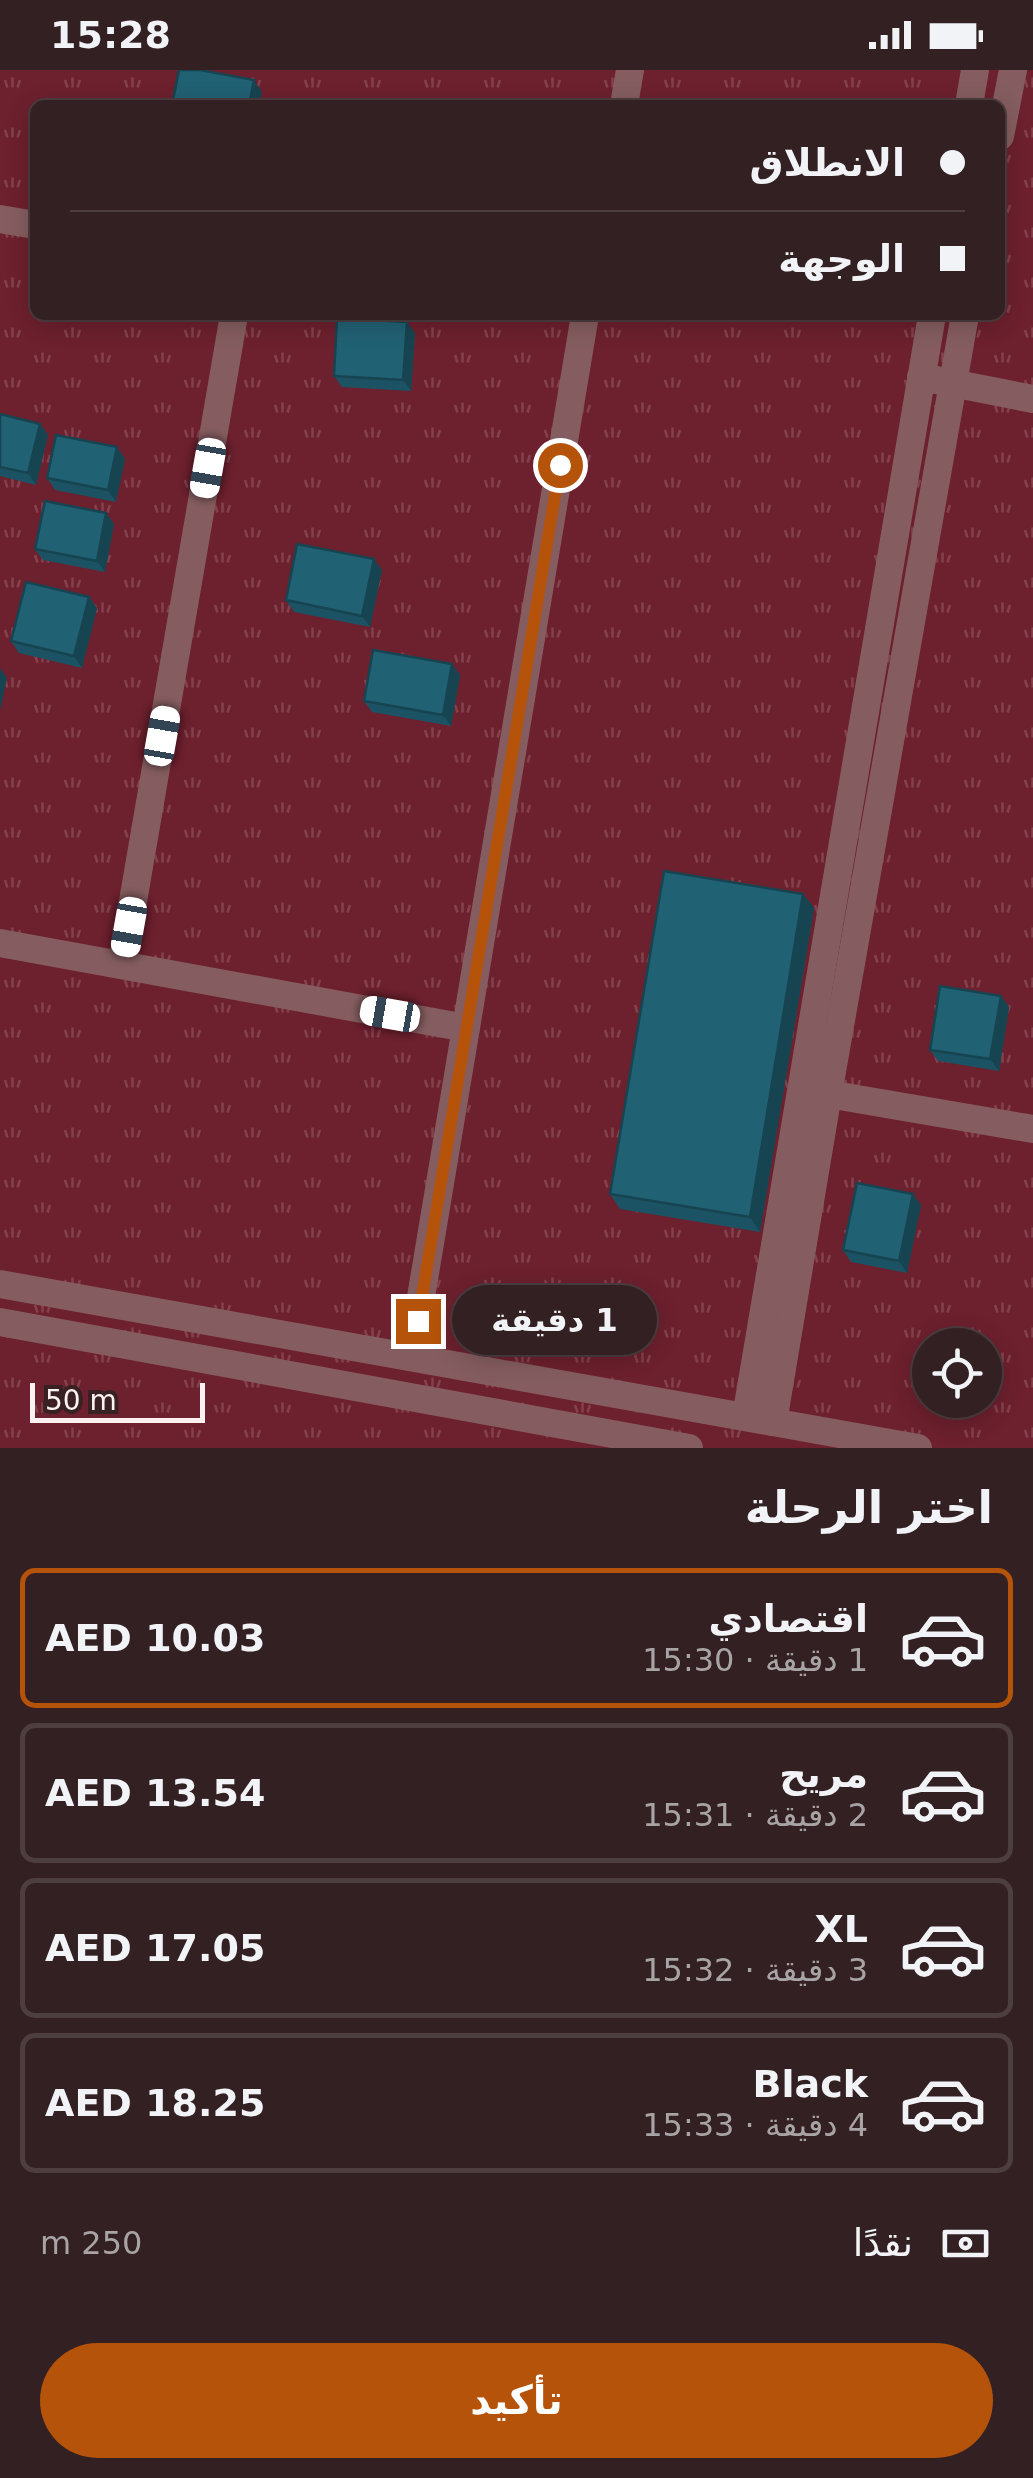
<!DOCTYPE html>
<html lang="ar">
<meta charset="utf-8">
<style>
body{margin:0;font-family:"DejaVu Sans",Vazirmatn,sans-serif;background:#3a282a;color:#f1f3f6;direction:rtl;height:100vh;display:flex;flex-direction:column;font-size:38px;white-space:nowrap}
*{box-sizing:border-box;margin:0}
p{font-size:32px;color:#a8a3a5}
.icon{flex:none;width:55px;height:55px;fill:none;stroke:currentColor;stroke-width:2;stroke-linecap:round;stroke-linejoin:round}
.map{position:relative;height:1378px;overflow:hidden;direction:ltr}
.details{display:flex;flex-direction:column;background:#322022;flex:1}
.details>*{flex:none}
.hud{position:absolute;left:30px;top:30px;width:975px;height:220px;border-radius:15px;box-shadow:0 5px 25px #0003,0 0 0 2px #4d3e40;direction:rtl;display:grid;align-content:center;height:220px;padding:0 40px;background:#322022}
.fabs{position:absolute;left:912px;top:1258px;display:grid;gap:20px}
.fabs a{display:grid;place-items:center;width:90px;height:90px;border-radius:50%;background:#322022;box-shadow:0 5px 25px #0003,0 0 0 2px #4d3e40;font-size:50px}
.scale{position:absolute;left:30px;bottom:25px;width:175px;box-sizing:border-box;padding-left:10px;border:5px solid #fef1f2;border-top:0;font-size:28px;line-height:35px;white-space:nowrap;color:#fef1f2;-webkit-text-stroke:8px #382123;paint-order:stroke}
.end{position:absolute;width:45px;height:45px;margin:-22px;border:12px solid #b45309;background:#fff;box-shadow:0 0 0 5px #fff}
.from{border-radius:50%}
.bubble{position:absolute;height:70px;border-radius:35px;background:#322022;box-shadow:0 5px 25px #0003,0 0 0 2px #4d3e40;font-size:32px;font-weight:800;line-height:70px;text-align:center;direction:rtl}
.car{position:absolute;width:30px;height:60px;margin:-30px -15px;border-radius:12px;box-shadow:0 0 8px 2px #0007;background:linear-gradient(#fff 24%,#345 0 40%,#fff 0 76%,#345 0 86%,#fff 0)}
.hud b{display:flex;align-items:center;gap:35px;height:95px;font-size:38px}
.hud b+b{border-top:2px solid #4d3e40}
.hud i{width:25px;height:25px;background:#f1f3f6}
ul{padding:0;list-style:none}
li{display:flex;align-items:center;gap:30px;height:140px;margin:0 20px 15px;padding:0 20px;border:5px solid #4d3e40;border-radius:15px}
li div{flex:1}
li b{display:block;font-size:38px}
li em{font-style:normal;font-weight:800}
li.current{border-color:#b45309}
li>.icon{width:90px;height:90px;stroke-width:1.5}
h2{padding:0 40px;font-size:45px;line-height:120px}
.pay{display:flex;align-items:center;gap:25px;height:110px;padding:0 40px;font-size:38px}
.pay p{margin-inline-start:auto}
.primary-button{display:flex;gap:20px;margin-top:auto;padding:20px 40px}
.primary-button a{flex:1;height:115px;border-radius:60px;background:#b45309;color:#fff;font-size:40px;font-weight:800;line-height:115px;text-align:center}
.status{display:flex;justify-content:space-between;align-items:center;height:70px;padding:0 50px;background:#322022;direction:ltr}
.status svg{height:28px;fill:currentColor}
.map>svg:first-child{display:block}
</style>
<div class="status"><b>15:28</b><svg viewBox="0 0 49 12"><path d="M0 12V9h3v3zM5 12V6h3v6zM10 12V3h3v9zM15 12V0h3v12zM26 1h20v11H26zM47 4h2v5h-2z"/></svg></div>
<div class="map">
<svg width="1033" height="1378" viewBox="0 0 1033 1378">
<defs>
<pattern id="grass-tufts" width="24" height="20" patternUnits="userSpaceOnUse" patternTransform="scale(2.5)"><rect width="24" height="20" fill="#6d202e"/><path d="M3 7l-1-3M5 7V3M7 7l1-3M15 17l-1-3M17 17v-4M19 17l1-3" fill="none" stroke="#83414d"/></pattern>
</defs>
<rect width="100%" height="100%" fill="#422b2d"/>
<path fill="url(#grass-tufts)" fill-rule="evenodd" d="M0,0H1033V1378H0ZM35,35H1000V245H35ZM930,1275H985V1330H930Z"/>
<g fill="none" stroke-linecap="round" stroke-linejoin="round">
<g stroke="#855d60" stroke-width="28">
<path d="M624,35L630,0"/>
<path d="M0,149L35,155"/>
<path d="M921,307L1033,329"/>
<path d="M0,873L466,958"/>
<path d="M122,895L234,245"/>
<path d="M828,1024L1033,1059"/>
<path d="M411,1287L585,245"/>
</g>
<g stroke="#855d60" stroke-width="28">
<path d="M969,35L975,0"/>
<path d="M1000,66L1013,0"/>
<path d="M0,1214L918,1378"/>
<path d="M0,1252L689,1378"/>
<path d="M746,1347L932,245"/>
<path d="M773,1352L828,1024L965,245"/>
</g>
</g>
<g fill="#1c5364">
<path d="M415,263L411,321L342,317L334,306Z"/>
<path d="M0,344L40,354L48,365L36,415L0,406Z"/>
<path d="M117,377L125,389L116,432L55,420L47,408Z"/>
<path d="M106,443L114,454L105,502L43,490L35,479Z"/>
<path d="M382,500L370,557L294,542L286,530Z"/>
<path d="M89,527L97,538L82,598L19,583L11,571Z"/>
<path d="M460,605L451,656L372,642L364,631Z"/>
<path d="M803,824L814,838L760,1162L620,1139L610,1124Z"/>
<path d="M1001,926L1009,937L999,1001L938,991L930,980Z"/>
<path d="M921,1135L907,1203L851,1192L843,1180Z"/>
</g>
<g fill="#174451">
<path d="M254,10L262,22L259,35H249Z"/>
<path d="M407,252L415,263L411,321L403,310Z"/>
<path d="M40,354L48,365L36,415L28,403Z"/>
<path d="M117,377L125,389L116,432L108,420Z"/>
<path d="M106,443L114,454L105,502L97,491Z"/>
<path d="M374,489L382,500L370,557L362,546Z"/>
<path d="M89,527L97,538L82,598L74,586Z"/>
<path d="M452,594L460,605L451,656L443,645Z"/>
<path d="M0,598L7,608L0,641Z"/>
<path d="M803,824L814,838L760,1162L750,1147Z"/>
<path d="M1001,926L1009,937L999,1001L990,989Z"/>
<path d="M913,1124L921,1135L907,1203L899,1191Z"/>
</g>
<g fill="#216174" stroke="#174451" stroke-width="2.5">
<path d="M179,0H200L254,10L249,35H172Z"/>
<path d="M337,248L407,252L403,310L334,306Z"/>
<path d="M0,344L40,354L28,403L0,397Z"/>
<path d="M56,365L117,377L108,420L47,408Z"/>
<path d="M45,431L106,443L97,491L35,479Z"/>
<path d="M297,474L374,489L362,546L286,530Z"/>
<path d="M26,512L89,527L74,586L11,571Z"/>
<path d="M373,580L452,594L443,645L364,631Z"/>
<path d="M664,801L803,824L750,1147L610,1124Z"/>
<path d="M940,916L1001,926L990,989L930,980Z"/>
<path d="M857,1113L913,1124L899,1191L843,1180Z"/>
</g>
<g fill="none" stroke-linecap="round" stroke-linejoin="round">
<path stroke="#b45309" stroke-width="12" d="M418,1251L560,395"/>
</g>
</svg>
<div class="fabs">
<a><svg class="icon" aria-label="locate" viewBox="0 0 24 24"><circle cx="12" cy="12" r="6"/><path d="M12 2v4M12 18v4M2 12h4M18 12h4"/></svg></a>
</div>
<div class="scale">50 m</div>
<i class="end from" style="left:560px;top:395px"></i>
<i class="end" style="left:418px;top:1251px"></i>
<div class="bubble" style="left:452px;top:1215px;width:205px">1 دقيقة</div>
<i class="car" style="left:208px;top:398px;rotate:190deg"></i>
<i class="car" style="left:162px;top:666px;rotate:10deg"></i>
<i class="car" style="left:129px;top:857px;rotate:190deg"></i>
<i class="car" style="left:390px;top:944px;rotate:280deg"></i>
<div class="hud">
<b><i class="from"></i>الانطلاق</b>
<b><i></i>الوجهة</b>
</div>
</div>
<section class="details">
<h2>اختر الرحلة</h2>
<ul>
<li class="current"><svg class="icon" aria-label="car" viewBox="0 0 24 24"><path d="M5 17H2v-5l4-1 3-4h7l3 4 3 1v5h-3M9 17h6M6 11h13"/><circle cx="7" cy="17" r="2"/><circle cx="17" cy="17" r="2"/></svg><div><b>اقتصادي</b><p>1 دقيقة · 15:30</p></div><em>AED 10.03</em></li>
<li><svg class="icon" aria-label="car" viewBox="0 0 24 24"><path d="M5 17H2v-5l4-1 3-4h7l3 4 3 1v5h-3M9 17h6M6 11h13"/><circle cx="7" cy="17" r="2"/><circle cx="17" cy="17" r="2"/></svg><div><b>مريح</b><p>2 دقيقة · 15:31</p></div><em>AED 13.54</em></li>
<li><svg class="icon" aria-label="car" viewBox="0 0 24 24"><path d="M5 17H2v-5l4-1 3-4h7l3 4 3 1v5h-3M9 17h6M6 11h13"/><circle cx="7" cy="17" r="2"/><circle cx="17" cy="17" r="2"/></svg><div><b>XL</b><p>3 دقيقة · 15:32</p></div><em>AED 17.05</em></li>
<li><svg class="icon" aria-label="car" viewBox="0 0 24 24"><path d="M5 17H2v-5l4-1 3-4h7l3 4 3 1v5h-3M9 17h6M6 11h13"/><circle cx="7" cy="17" r="2"/><circle cx="17" cy="17" r="2"/></svg><div><b>Black</b><p>4 دقيقة · 15:33</p></div><em>AED 18.25</em></li>
</ul>
<div class="pay"><svg class="icon" aria-label="cash" viewBox="0 0 24 24"><path d="M3 7h18v10H3z"/><circle cx="12" cy="12" r="2"/></svg>نقدًا<p>250 m</p></div>
<div class="primary-button"><a>تأكيد</a></div>
</section>
